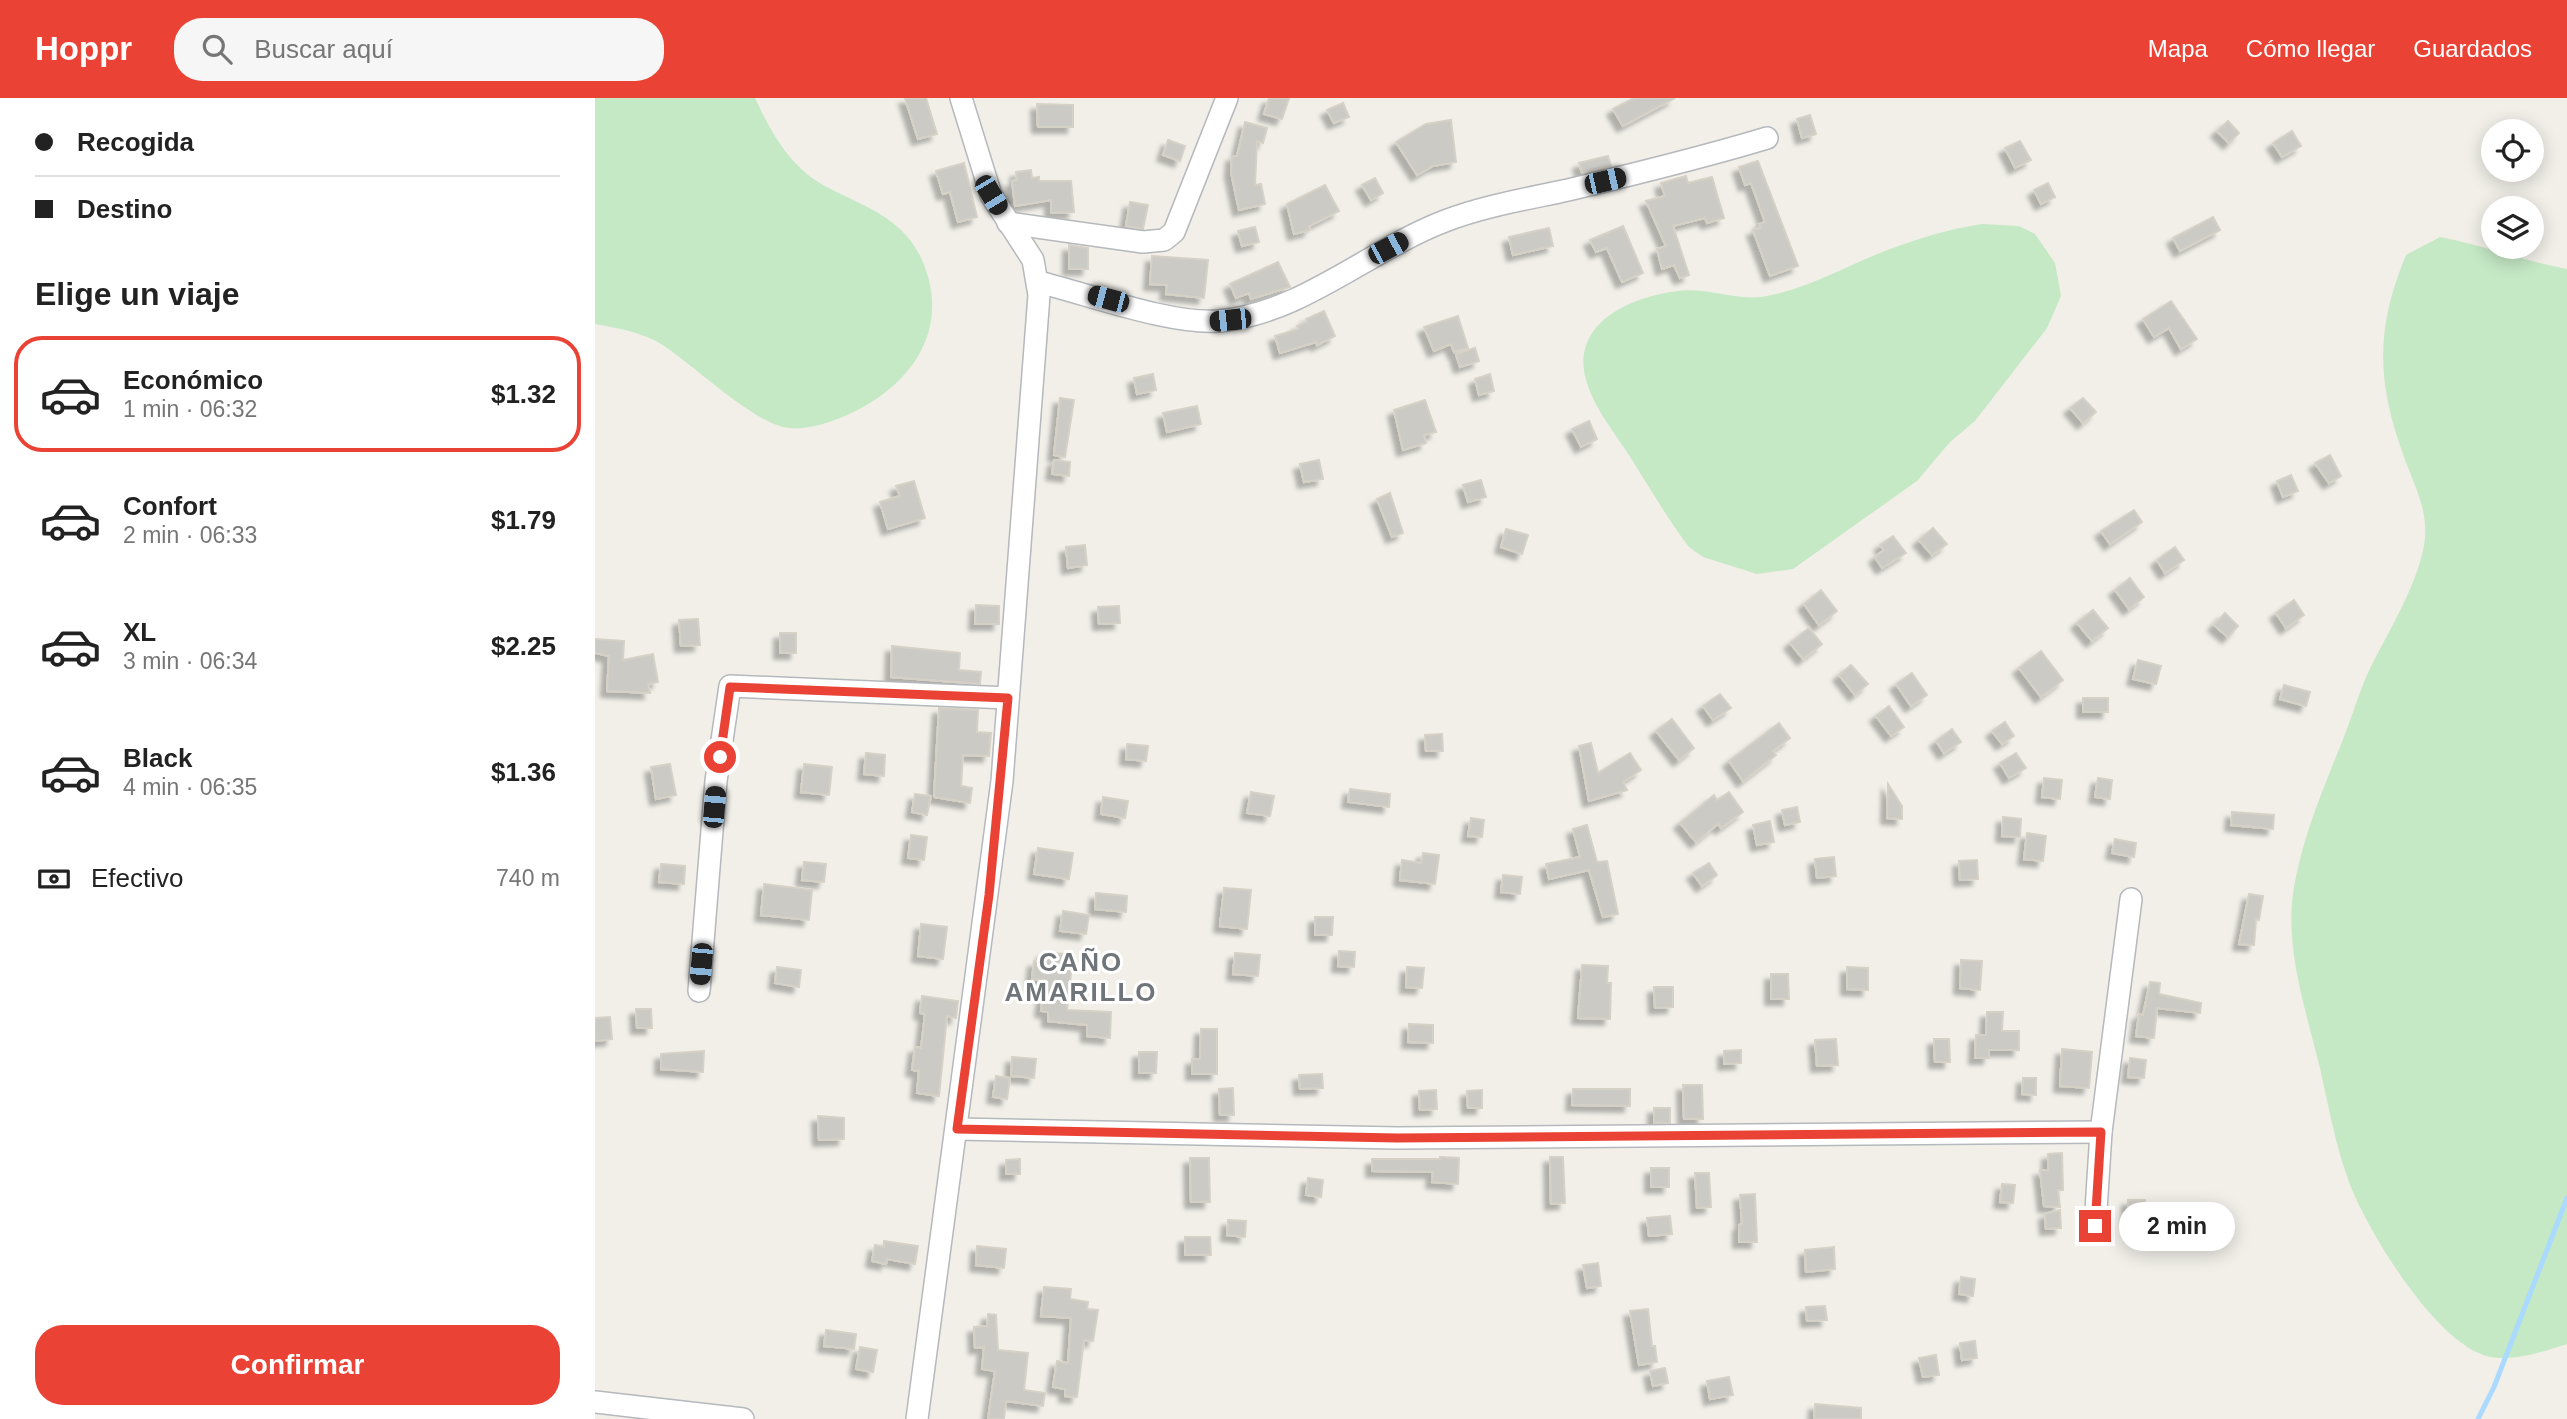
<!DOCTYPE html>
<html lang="es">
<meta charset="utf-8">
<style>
body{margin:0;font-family:Arial,sans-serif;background:#f6f6f6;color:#222;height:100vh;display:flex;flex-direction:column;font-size:26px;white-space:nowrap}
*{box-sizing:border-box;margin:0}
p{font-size:23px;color:#767676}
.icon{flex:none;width:38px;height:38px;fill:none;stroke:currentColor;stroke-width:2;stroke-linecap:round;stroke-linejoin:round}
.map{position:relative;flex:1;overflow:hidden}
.drawer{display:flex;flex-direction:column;background:#fff;width:595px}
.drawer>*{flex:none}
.hud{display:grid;align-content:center;height:154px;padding:0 35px;background:#fff}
.fabs{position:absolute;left:1886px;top:21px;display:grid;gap:14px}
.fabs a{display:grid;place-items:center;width:63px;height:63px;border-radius:50%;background:#fff;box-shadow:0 4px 18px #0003;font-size:35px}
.end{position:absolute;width:32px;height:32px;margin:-16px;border:9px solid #ea4335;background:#fff;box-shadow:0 0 0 4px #fff}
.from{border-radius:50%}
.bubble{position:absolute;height:49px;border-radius:24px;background:#fff;box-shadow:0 4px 18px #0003;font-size:23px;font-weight:800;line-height:49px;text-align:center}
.car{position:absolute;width:21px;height:42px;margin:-21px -10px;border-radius:9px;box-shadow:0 0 5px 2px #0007;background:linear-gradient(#222 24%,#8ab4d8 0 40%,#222 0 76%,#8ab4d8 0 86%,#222 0)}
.hud b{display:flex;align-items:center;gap:24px;height:66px;font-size:26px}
.hud b+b{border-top:2px solid #e0e0e0}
.hud i{width:18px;height:18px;background:#222}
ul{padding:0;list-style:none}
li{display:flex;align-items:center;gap:21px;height:116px;margin:0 14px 10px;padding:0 21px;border:4px solid transparent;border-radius:28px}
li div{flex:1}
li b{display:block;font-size:26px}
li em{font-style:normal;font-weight:800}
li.active{border-color:#ea4335}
li>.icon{width:63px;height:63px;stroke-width:1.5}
h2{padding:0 35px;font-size:32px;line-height:84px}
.pay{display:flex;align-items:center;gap:18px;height:77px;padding:0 35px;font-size:26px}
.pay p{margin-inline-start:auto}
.primary-button{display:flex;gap:14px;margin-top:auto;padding:14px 35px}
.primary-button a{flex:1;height:80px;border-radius:28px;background:#ea4335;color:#fff;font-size:28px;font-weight:800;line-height:80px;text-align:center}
header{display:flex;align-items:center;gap:42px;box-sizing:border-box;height:98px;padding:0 35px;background:#ea4335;color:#fff}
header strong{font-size:33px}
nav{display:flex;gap:38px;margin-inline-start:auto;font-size:24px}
.search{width:490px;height:63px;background:#f6f6f6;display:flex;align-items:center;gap:18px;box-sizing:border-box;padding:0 24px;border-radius:28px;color:#767676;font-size:26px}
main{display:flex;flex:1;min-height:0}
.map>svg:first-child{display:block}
</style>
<header>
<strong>Hoppr</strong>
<div class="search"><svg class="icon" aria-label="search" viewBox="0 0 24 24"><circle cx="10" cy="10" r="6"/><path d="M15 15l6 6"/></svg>Buscar aquí</div>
<nav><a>Mapa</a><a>Cómo llegar</a><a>Guardados</a></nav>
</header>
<main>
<section class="drawer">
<div class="hud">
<b><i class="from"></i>Recogida</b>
<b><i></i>Destino</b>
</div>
<h2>Elige un viaje</h2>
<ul>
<li class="active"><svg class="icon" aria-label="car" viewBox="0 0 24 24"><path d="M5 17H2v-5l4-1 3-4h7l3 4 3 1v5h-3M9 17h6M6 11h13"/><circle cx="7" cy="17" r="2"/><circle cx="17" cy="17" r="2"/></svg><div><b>Económico</b><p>1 min · 06:32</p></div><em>$1.32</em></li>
<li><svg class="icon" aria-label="car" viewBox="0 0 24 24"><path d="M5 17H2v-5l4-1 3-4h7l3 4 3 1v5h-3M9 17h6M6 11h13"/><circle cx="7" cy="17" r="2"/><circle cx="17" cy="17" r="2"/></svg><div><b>Confort</b><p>2 min · 06:33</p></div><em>$1.79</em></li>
<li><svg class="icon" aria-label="car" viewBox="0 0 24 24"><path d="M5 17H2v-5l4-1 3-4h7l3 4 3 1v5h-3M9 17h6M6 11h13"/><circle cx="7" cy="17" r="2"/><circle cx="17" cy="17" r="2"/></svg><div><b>XL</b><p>3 min · 06:34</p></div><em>$2.25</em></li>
<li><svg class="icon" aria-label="car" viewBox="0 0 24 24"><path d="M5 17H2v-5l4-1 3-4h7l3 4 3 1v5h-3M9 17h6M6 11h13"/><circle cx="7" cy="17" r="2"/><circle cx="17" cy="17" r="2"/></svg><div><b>Black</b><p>4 min · 06:35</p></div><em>$1.36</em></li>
</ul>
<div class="pay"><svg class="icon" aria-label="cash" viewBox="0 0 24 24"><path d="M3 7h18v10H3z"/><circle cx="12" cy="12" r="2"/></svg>Efectivo<p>740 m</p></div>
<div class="primary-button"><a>Confirmar</a></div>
</section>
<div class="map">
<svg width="1972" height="1321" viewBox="0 0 1972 1321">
<defs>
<filter id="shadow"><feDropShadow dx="-6" dy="6" stdDeviation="2" flood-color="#0004"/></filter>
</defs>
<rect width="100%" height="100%" fill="#f1efe8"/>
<g fill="#c5e8c5">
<path d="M0,0H160C175,32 192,64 223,84C261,107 306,115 327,162C358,233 314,290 250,318C233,325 213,332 194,330C160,327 98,266 66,246C46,234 23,230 0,226Z"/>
<path d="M1387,126L1424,128L1440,136L1460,165L1466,198L1452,230L1380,323L1355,344L1322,383L1198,471L1162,476L1108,459L1094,449C1075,424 1059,397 1042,370C1025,340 998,312 990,278C978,223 1039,198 1083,193C1113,189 1142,204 1172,198C1214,190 1247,170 1285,155C1318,142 1353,131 1387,126Z"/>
<path d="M1845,139C1888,147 1929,163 1972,171V1246C1951,1253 1919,1263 1896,1259C1843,1250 1772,1132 1754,1084C1740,1046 1733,1005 1724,966C1710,909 1689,848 1699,789C1708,739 1726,696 1745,649C1755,625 1762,600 1772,577C1792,535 1820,493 1829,448C1835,413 1819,388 1808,356C1781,281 1781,230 1811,157Z"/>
</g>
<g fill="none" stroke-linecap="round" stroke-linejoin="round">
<path stroke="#aadaff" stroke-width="5" d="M1883,1321L1899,1289L1972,1100"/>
</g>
<g fill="#cccac5" stroke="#d6d1c6" stroke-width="2" filter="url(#shadow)">
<path d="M310,0H331L342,36L323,41Z"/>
<path d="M674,0H694L687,21L669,16Z"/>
<path d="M1039,0H1080L1028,28L1018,11Z"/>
<path d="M748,5L754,19L739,25L732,12Z"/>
<path d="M442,6L478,7V29H443Z"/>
<path d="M1215,17L1221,36L1207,40L1202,21Z"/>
<path d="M856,22L861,64L838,68L822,77L801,44L831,26Z"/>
<path d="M1633,23L1644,35L1634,45L1622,33Z"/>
<path d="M650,24L672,30L668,45L662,43L660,87L666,86L670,106L644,112L636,74L637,58H642Z"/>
<path d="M1697,33L1706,48L1687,59L1678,45Z"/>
<path d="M573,42L590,48L585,63L568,57Z"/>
<path d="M1425,43L1436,62L1420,70L1410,50Z"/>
<path d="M1013,58L1016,68L987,75L984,65Z"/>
<path d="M1163,63L1203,168L1175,178L1158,132L1166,130L1164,126L1170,124L1156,85L1150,87L1144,69Z"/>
<path d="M369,65L382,119L363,124L355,94L348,96L341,73Z"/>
<path d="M436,72L437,80L444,79V83H476L479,114L456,115V102L420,108L417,83L422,82L421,74Z"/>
<path d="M1091,78L1093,85L1117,79L1129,120L1112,125L1110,120L1078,128L1094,177L1085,180L1079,167L1067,171L1062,151L1071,148L1051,103L1070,98L1066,85Z"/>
<path d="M780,80L788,95L776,102L767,87Z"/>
<path d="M1453,85L1460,99L1446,106L1439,92Z"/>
<path d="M730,87L744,113L714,128L715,132L699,136L692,106Z"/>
<path d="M535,104L553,107L548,131L531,128Z"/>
<path d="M1618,119L1625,132L1585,153L1578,140Z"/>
<path d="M1028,128L1048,175L1027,184L1012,150L1001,154L995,142Z"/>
<path d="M660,129L664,144L647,148L643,133Z"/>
<path d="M954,130L958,148L918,157L914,139Z"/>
<path d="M474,147L493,150V171H474Z"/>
<path d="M557,158L613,162L609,200L571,196L572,187L555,186Z"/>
<path d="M683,164L695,189L656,201L654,195L641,200L635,186Z"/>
<path d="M1576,203L1602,241L1586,251L1574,230L1559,239L1548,221Z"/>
<path d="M729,213L740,238L722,247L721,244L685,255L680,238L704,231L702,228L712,224L711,221Z"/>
<path d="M863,218L873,250L859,254L856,246L839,253L829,229Z"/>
<path d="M880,250L884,263L865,269L861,256Z"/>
<path d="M558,276L561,292L542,296L539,280Z"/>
<path d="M895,276L899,293L884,297L880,281Z"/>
<path d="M465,300L479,302L470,359L459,357Z"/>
<path d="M1488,300L1501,314L1488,325L1475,310Z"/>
<path d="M830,302L841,334L829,337L831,345L808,352L799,312Z"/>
<path d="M602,308L606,326L572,334L568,315Z"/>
<path d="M994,323L1002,341L986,349L977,331Z"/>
<path d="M1735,357L1746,378L1734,385L1720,365Z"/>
<path d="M459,362L475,364L474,378L457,376Z"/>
<path d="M724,362L728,381L709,384L705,366Z"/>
<path d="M1696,377L1703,393L1688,399L1682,383Z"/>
<path d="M886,382L891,399L873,404L868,387Z"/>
<path d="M319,383L330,420L293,431L285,404L305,398L301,388Z"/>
<path d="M795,395L808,435L797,439L782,401Z"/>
<path d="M1539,412L1547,424L1515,446L1506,433Z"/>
<path d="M1338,430L1352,446L1337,457L1324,442Z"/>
<path d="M911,431L933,437L927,456L906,449Z"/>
<path d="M1298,438L1311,455L1287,470L1280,459L1289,452L1285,447Z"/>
<path d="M490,447L492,467L473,470L471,449Z"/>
<path d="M1580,449L1589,462L1570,475L1562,462Z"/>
<path d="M1535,480L1549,499L1534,511L1520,492Z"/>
<path d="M1226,492L1242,513L1224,527L1209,506Z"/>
<path d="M1699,502L1709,517L1691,530L1681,515Z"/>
<path d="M381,507L404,508V526H380Z"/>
<path d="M524,508L525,525L504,526L503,509Z"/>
<path d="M1498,512L1513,530L1497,543L1482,525Z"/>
<path d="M1630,515L1643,528L1633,539L1619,527Z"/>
<path d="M103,521L105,547L86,548L84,522Z"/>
<path d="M1214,530L1227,546L1208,561L1195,545Z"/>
<rect x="185" y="535" width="16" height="20"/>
<path d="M0,541L29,543L28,562L58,556L63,584L53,586L55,595L12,593L14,558L0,555Z"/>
<path d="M297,548L365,555L364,572L386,574L385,586L296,579Z"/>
<path d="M1446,553L1468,582L1446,599L1424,570Z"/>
<path d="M1543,562L1566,568L1561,586L1538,581Z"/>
<path d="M1256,567L1273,586L1260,597L1244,577Z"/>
<path d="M1317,575L1332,597L1316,608L1301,586Z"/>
<path d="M1689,587L1715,594L1711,608L1685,601Z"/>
<path d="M1125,596L1136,610L1118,622L1108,608Z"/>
<rect x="1488" y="600" width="25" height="14"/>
<path d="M1294,608L1309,629L1296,638L1281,618Z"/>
<path d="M344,610L383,612L382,634L396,635L394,658L368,657L366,688L377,690L375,705L339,699Z"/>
<path d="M1077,621L1099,650L1084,662L1061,633Z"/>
<path d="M1410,624L1419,638L1407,646L1397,633Z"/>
<path d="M1184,625L1195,640L1178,653L1181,657L1148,683L1134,663Z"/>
<path d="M1357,631L1366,644L1349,655L1341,643Z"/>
<path d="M847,636L848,653H831L830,637Z"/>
<path d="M996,645L1003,675L1035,655L1046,672L1028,684L1032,692L994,703L984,648Z"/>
<path d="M532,646L553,648L551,663L531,661Z"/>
<path d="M271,655L290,657L289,678L269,676Z"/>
<path d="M1421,655L1431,670L1414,680L1405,665Z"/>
<path d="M75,666L81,697L61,701L56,669Z"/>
<path d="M209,666L237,669L234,697L206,694Z"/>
<path d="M1449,680L1467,682L1465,701L1447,699Z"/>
<path d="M1503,680L1517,682L1515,701L1500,699Z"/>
<path d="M1293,686L1307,708V721L1292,720Z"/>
<path d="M755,691L795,696L794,709L753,704Z"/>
<path d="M656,694L679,698L675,718L652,715Z"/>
<path d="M1134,694L1148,714L1126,730L1123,726L1101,744L1085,725L1119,697L1122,702Z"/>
<path d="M320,696L336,698L332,717L317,714Z"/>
<path d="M508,699L533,703L530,720L506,716Z"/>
<path d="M1202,709L1205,724L1190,727L1187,712Z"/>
<path d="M1637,714L1679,717L1678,731L1636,727Z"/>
<path d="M1408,719L1426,721L1425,739L1407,738Z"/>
<path d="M876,720L889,722L887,739L873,738Z"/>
<path d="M1175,723L1179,744L1162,747L1158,727Z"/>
<path d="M992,727L1002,764L1012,763L1023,816L1008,819L994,772L954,781L951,766L985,759L978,731Z"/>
<path d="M1432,735L1451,738L1448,763L1429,761Z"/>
<path d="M316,737L332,739L329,762L313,760Z"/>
<path d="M1520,741L1541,745L1539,759L1517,755Z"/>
<path d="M443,750L478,755L474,781L439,776Z"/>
<path d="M828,755L844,757L840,786L805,782L807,762L826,765Z"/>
<path d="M1239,759L1241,778L1222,780L1220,761Z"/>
<path d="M1382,762L1383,781L1365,782L1364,763Z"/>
<path d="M209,764L231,766L229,784L207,782Z"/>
<path d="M1114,765L1122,777L1107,788L1098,775Z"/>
<path d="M66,766L90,768L89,786L64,784Z"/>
<path d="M908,777L927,779L925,796L906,794Z"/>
<path d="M169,786L217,792L214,822L166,817Z"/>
<path d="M629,790L656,792L652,831L625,828Z"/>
<path d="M501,795L532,798L531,814L500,811Z"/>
<path d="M1654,796L1668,798L1664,822L1661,821L1659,847L1644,846Z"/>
<path d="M468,813L494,817L491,836L465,833Z"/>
<path d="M720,819H738L737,837H720Z"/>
<path d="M326,826L352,829L348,861L323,858Z"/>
<path d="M744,853L760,854L759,869L743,868Z"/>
<path d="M448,854L468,856L467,866L477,867L472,912L516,914L515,940L492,938V927L453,923V914L446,913L450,882L437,881L439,863L447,864Z"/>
<path d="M640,855L665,857L663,878L638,876Z"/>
<path d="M1366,862L1387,863L1385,892L1365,890Z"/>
<path d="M987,867L1013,868L1012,885H1016L1015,921L983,920Z"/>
<path d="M182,869L206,872L204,889L180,885Z"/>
<path d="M812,869L829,870L827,890L811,889Z"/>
<path d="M1252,869L1273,870V892L1252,891Z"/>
<path d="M1176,876H1193L1194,901H1176Z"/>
<path d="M1555,884L1565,885L1564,896L1606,905L1605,915L1562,910L1559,940L1541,938L1544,916L1548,917Z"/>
<path d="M1059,889H1078V909L1060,910Z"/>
<path d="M327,898L363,903L361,920L352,918L344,998L322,995L324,973L317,972L320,949L326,950L330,916L325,915Z"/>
<path d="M41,911H56L57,930H42Z"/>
<path d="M1392,914H1408L1407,933H1424V952H1394V960H1380L1381,937H1391Z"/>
<path d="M15,919L17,941L0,943V920Z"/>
<path d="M814,926L838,927V945L813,944Z"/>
<path d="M606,931H622V976H597V961H605Z"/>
<path d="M1241,941L1243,967L1222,968L1220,942Z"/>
<path d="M1339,941H1354L1355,964H1340Z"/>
<path d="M1467,951L1497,954L1494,990L1465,988Z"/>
<path d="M1146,952V965L1129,966V953Z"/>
<path d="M109,953L108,974L66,971V956Z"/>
<path d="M544,954H562L561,975H544Z"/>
<path d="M417,959L441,961L439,980L416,978Z"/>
<path d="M1535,960L1551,962L1549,980L1533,979Z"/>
<path d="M727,976L728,990L705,991L704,977Z"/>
<path d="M401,978L415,980L412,1001L398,999Z"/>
<path d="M1428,980H1441V997L1427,996Z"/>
<path d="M1088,987H1107L1108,1021H1089Z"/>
<path d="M638,990L639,1017H625L624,991Z"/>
<path d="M978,991H1035V1008L977,1007Z"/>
<path d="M841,992L842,1011L825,1012L824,993Z"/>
<path d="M887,992V1010H873L872,993Z"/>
<rect x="1059" y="1010" width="16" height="15"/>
<path d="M223,1018L249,1020V1041L224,1042Z"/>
<path d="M1467,1055L1468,1092H1463L1465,1109L1449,1108L1445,1072H1453V1056Z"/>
<path d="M845,1059L864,1060L863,1086L837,1084L838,1074L777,1073V1061H845Z"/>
<path d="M955,1059H968L970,1105L956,1106Z"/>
<path d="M595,1060H614L615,1104H596Z"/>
<path d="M425,1061V1076H411V1062Z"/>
<rect x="1056" y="1070" width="18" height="19"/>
<path d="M1100,1075H1114L1116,1109L1102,1110Z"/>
<path d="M713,1080L728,1082L726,1099L711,1097Z"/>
<path d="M1407,1086L1420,1087L1418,1105L1405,1104Z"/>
<path d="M1160,1096L1162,1144H1144V1127L1147,1126L1145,1097Z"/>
<path d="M1533,1102H1550V1120L1533,1119Z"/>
<path d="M1465,1112L1466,1130L1451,1131L1450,1116Z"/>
<path d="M1075,1118L1077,1136L1054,1138L1052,1120Z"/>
<path d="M633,1122L651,1123L650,1139L632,1137Z"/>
<path d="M590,1139H615L616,1157H590Z"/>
<path d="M289,1143L323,1148L320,1166L292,1161L291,1166L277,1163L280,1147L289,1149Z"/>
<path d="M382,1148L411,1151L409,1170L381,1167Z"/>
<path d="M1239,1149L1240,1171L1211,1174L1210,1152Z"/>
<path d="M1003,1165L1006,1188L992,1190L988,1167Z"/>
<path d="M1366,1179L1380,1181L1378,1198L1364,1196Z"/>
<path d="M449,1189L476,1191L475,1201L493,1204L492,1211L503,1212L498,1243L489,1242L482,1299L470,1298V1291L458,1289L462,1263L473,1265L476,1220L446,1218Z"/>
<path d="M1230,1208L1232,1222L1212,1223L1211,1209Z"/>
<path d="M1053,1211L1057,1248H1060L1062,1264L1044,1267L1035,1213Z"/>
<path d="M393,1216L401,1217L403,1252L433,1255L429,1292L450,1295L448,1308L411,1303L409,1321H393L400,1273L387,1271L389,1249L380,1250L379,1229L392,1228Z"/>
<path d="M231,1232L261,1236L259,1251L229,1248Z"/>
<path d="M1380,1243L1382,1260L1367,1262L1365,1245Z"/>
<path d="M265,1249L282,1252L278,1274L261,1271Z"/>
<path d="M1341,1257L1344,1277L1328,1279L1324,1260Z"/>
<path d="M1070,1270L1073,1285L1058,1288L1055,1273Z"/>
<path d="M1134,1279L1138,1297L1115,1301L1112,1283Z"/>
<path d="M1220,1306L1266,1310V1321H1219Z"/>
</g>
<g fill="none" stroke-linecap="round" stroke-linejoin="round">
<g stroke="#b5b8bc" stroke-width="24">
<g id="street">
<path d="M413,125L548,144L569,142L579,134L632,0"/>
<path d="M443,184C493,196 576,227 624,223C706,216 774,152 850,123C889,108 932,101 973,92C1040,76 1106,60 1172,40"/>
<path d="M104,893L121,683L135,588L413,600"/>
<path d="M362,1031L802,1040L1506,1034"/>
<path d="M1500,1128L1506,1034L1536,801"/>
<path d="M0,1304L148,1321"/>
<path d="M322,1321L407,683L444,197L438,162L396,97L366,0"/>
</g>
</g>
<use href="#street" stroke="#fff" stroke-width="21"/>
</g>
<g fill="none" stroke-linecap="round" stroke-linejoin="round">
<path stroke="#ea4335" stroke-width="9" d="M125,659L135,589L413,600L394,797L362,1031L802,1040L1506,1034L1500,1128"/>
</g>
<g text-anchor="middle" stroke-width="6" stroke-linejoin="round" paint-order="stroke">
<g font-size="26" font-weight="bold" letter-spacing="2" fill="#70757a" stroke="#fff">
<text x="486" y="873">CAÑO<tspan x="486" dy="30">AMARILLO</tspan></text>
</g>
</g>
</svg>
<div class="fabs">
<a><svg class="icon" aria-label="locate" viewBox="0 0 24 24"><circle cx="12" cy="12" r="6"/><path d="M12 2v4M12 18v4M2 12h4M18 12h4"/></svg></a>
<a><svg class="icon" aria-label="layers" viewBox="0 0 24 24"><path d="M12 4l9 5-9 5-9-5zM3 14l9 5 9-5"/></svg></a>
</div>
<i class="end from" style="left:125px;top:659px"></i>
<i class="end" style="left:1500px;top:1128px"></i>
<div class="bubble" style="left:1524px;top:1104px;width:116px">2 min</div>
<i class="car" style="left:1010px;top:83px;rotate:77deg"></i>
<i class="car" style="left:396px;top:97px;rotate:149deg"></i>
<i class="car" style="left:793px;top:150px;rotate:62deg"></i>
<i class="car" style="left:513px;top:201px;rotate:285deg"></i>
<i class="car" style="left:635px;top:222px;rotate:264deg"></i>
<i class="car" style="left:119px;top:709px;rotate:5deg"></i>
<i class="car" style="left:106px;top:866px;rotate:185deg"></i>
</div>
</main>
